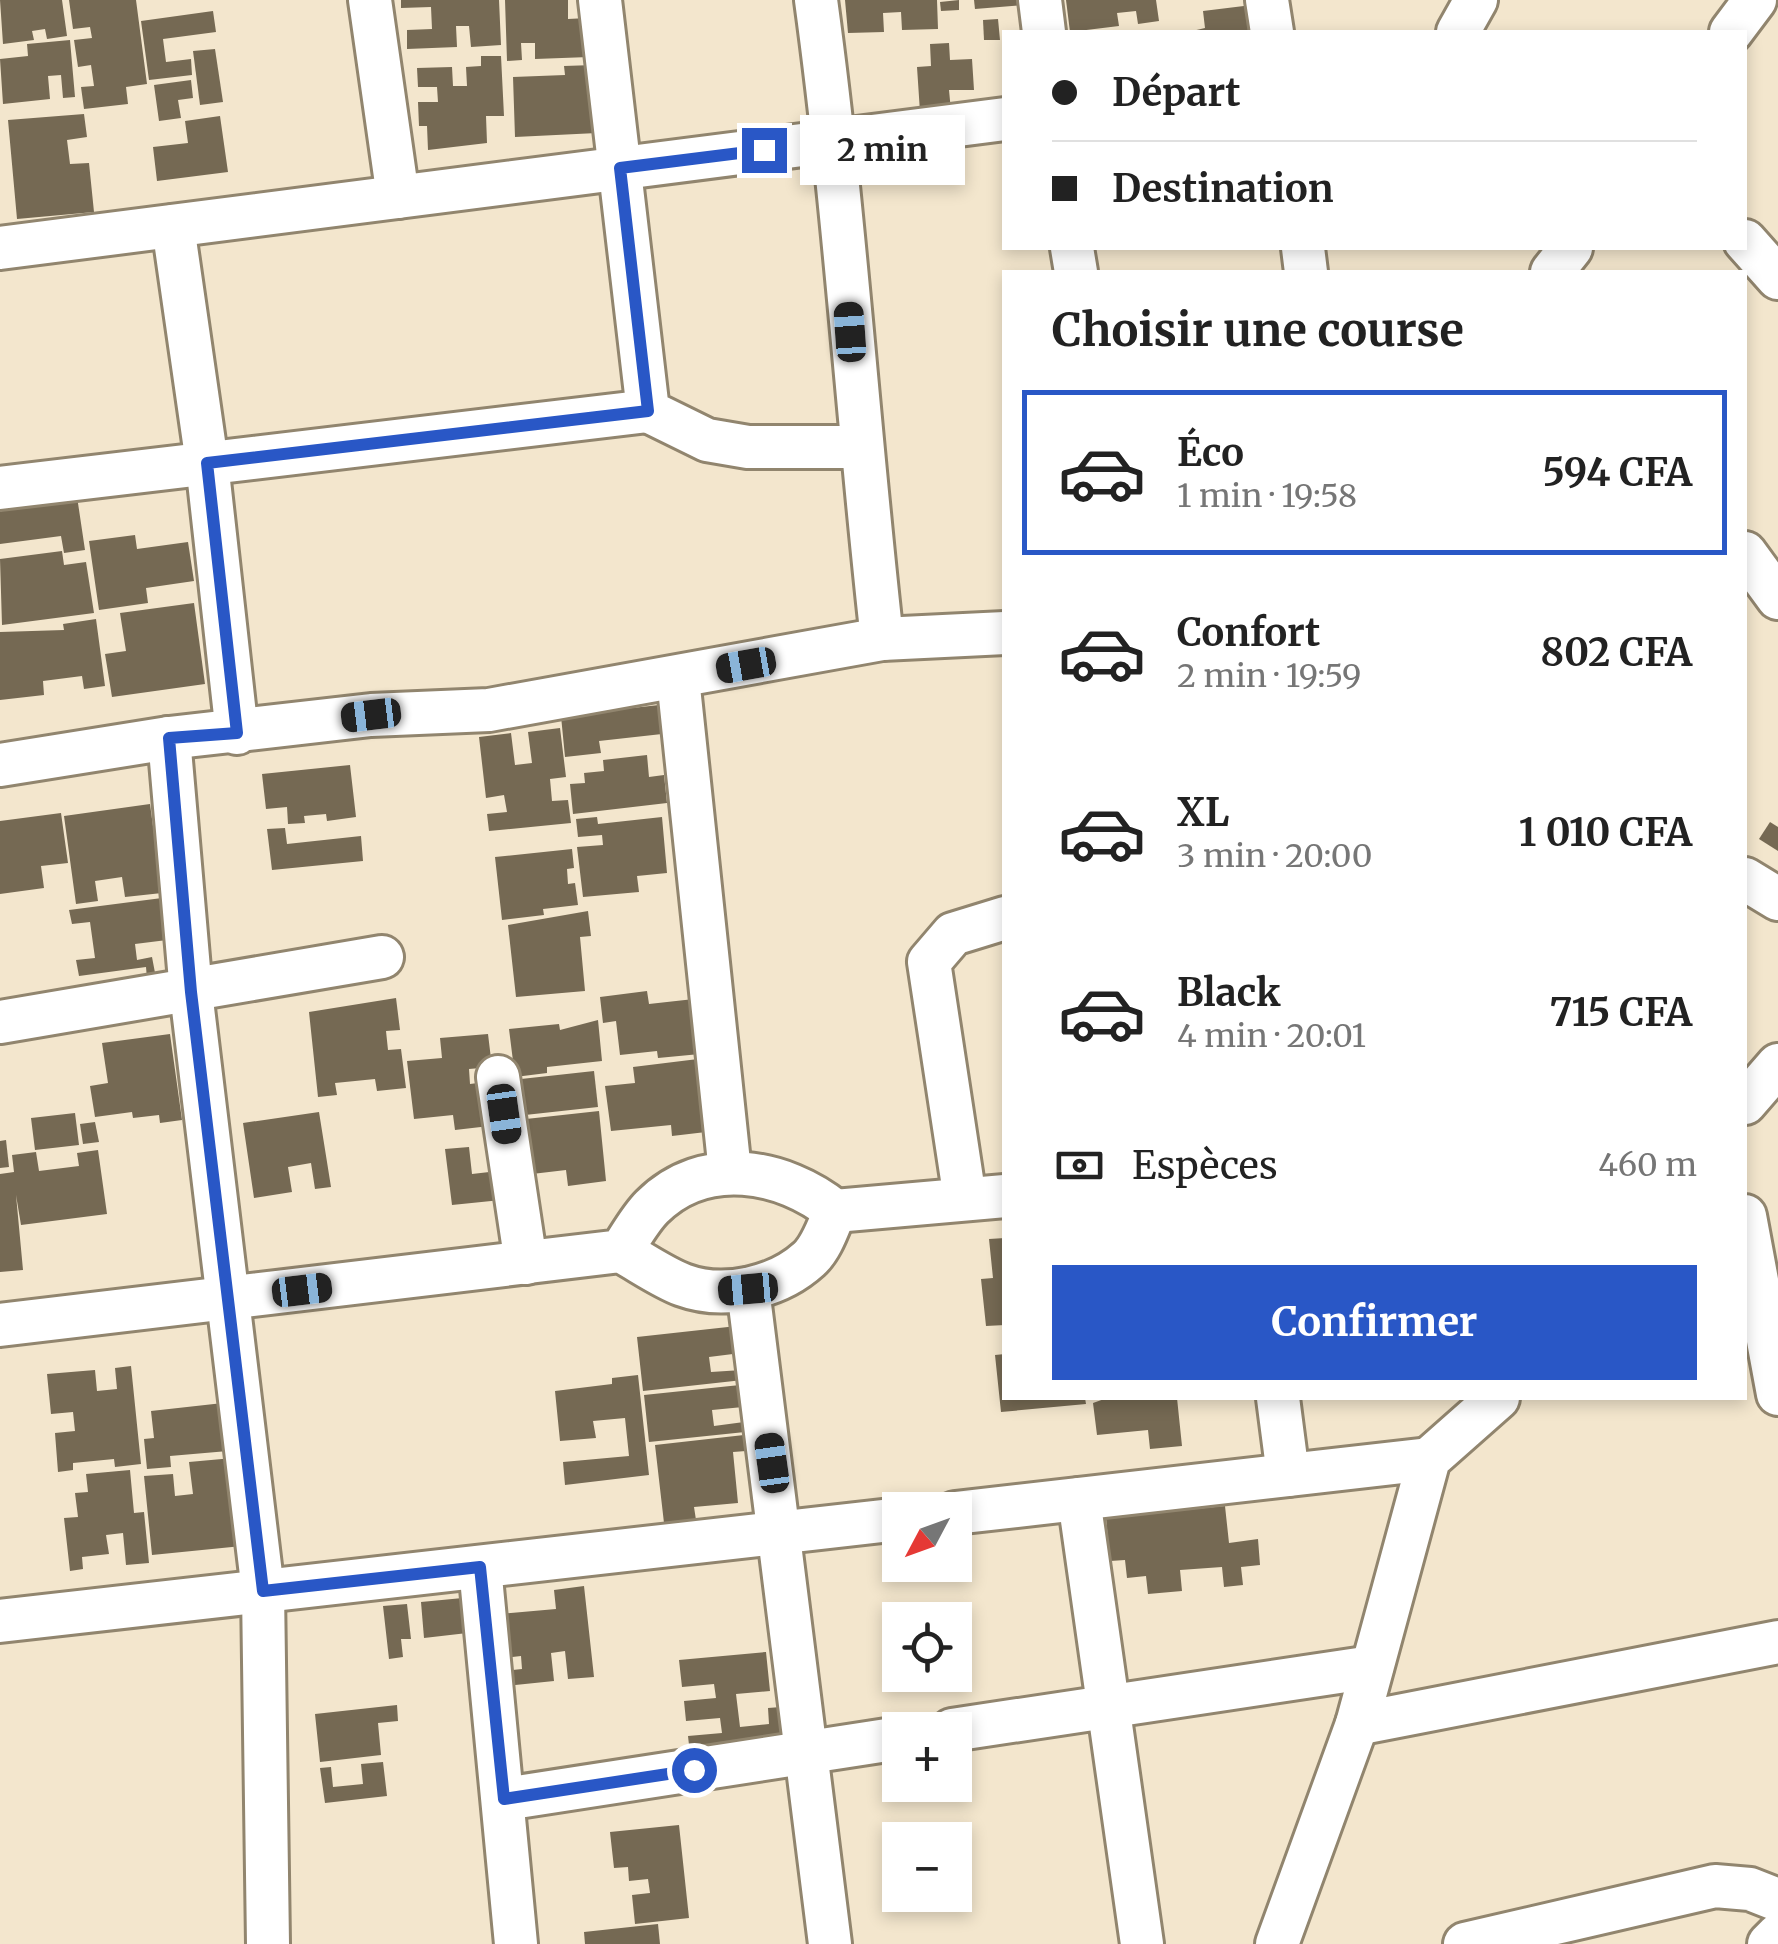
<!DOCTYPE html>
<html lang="fr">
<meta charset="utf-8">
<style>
body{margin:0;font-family:Merriweather,serif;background:#f6f6f6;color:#222;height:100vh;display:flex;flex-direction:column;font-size:38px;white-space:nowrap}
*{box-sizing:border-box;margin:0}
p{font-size:32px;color:#767676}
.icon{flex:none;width:55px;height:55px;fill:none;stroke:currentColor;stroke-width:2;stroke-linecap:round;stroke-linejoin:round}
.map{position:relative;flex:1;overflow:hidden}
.panel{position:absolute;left:1002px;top:270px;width:745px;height:1130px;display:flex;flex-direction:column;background:#fff;border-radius:0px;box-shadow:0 5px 15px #0003}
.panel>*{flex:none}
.top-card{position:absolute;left:1002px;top:30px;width:745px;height:220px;border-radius:0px;box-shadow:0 5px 15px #0003;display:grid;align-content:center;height:220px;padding:0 50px;background:#fff}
.needle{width:65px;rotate:229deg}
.controls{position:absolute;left:882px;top:1492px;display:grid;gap:20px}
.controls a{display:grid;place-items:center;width:90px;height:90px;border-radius:0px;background:#fff;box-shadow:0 5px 15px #0003;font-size:50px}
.end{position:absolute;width:45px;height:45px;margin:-22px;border:12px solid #2957c6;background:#fff;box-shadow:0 0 0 5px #fff}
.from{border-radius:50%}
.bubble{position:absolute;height:70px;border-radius:0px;background:#fff;box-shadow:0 5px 15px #0003;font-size:32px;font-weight:700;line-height:70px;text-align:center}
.car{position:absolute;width:30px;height:60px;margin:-30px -15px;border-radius:12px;box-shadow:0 0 8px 2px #0007;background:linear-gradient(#222 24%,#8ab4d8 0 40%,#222 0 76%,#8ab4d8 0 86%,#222 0)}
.top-card b{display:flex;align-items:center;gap:35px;height:95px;font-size:38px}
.top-card b+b{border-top:2px solid #e0e0e0}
.top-card i{width:25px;height:25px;background:#222}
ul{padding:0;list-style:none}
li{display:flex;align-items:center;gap:30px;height:165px;margin:0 20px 15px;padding:0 30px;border:5px solid transparent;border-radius:0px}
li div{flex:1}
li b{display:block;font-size:38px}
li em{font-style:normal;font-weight:700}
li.on{border-color:#2957c6}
li>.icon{width:90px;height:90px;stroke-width:1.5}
h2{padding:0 50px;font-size:45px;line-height:120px}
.pay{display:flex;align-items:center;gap:25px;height:110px;padding:0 50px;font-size:38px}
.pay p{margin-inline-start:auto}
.action{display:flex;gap:20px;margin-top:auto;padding:20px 50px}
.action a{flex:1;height:115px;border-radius:0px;background:#2957c6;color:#fff;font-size:40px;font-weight:700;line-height:115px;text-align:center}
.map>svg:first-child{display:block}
</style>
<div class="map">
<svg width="1778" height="1944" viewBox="0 0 1778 1944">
<rect width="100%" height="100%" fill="#f3e6cd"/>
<g fill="#756953">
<path d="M0,0H62L67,36L47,39L45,29L32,31L34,40L3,44Z"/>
<path d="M69,0H136L147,84L126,87L128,104L84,109L81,87L94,86L91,65L78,67L74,40L92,38L90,27L73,29Z"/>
<path d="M401,0H499L501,45L471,47L469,26H456L457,47L407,49V30L432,29L431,7L401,8Z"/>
<path d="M505,0H568V19L587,18L589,57L535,59V43H521L522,60L507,61Z"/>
<path d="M845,0H937L938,29L902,30L901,12L883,13L884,32L848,33Z"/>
<path d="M959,0V10L941,11L940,2Z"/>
<path d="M974,0H1035L1036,4L975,9Z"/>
<path d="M1066,0H1156L1159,21L1138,24L1136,11L1117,13L1119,26L1070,32Z"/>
<path d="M1252,5L1255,32H1188L1205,28L1203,11Z"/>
<path d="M213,11L216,32L163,39L166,62L191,59L192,75L149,80L141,21Z"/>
<path d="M998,19L1000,40H984L983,20Z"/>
<path d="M70,40L75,97L63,98L61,75L48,76L50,99L3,104L0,59L28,56L27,44Z"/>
<path d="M949,43L950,60L972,59L974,90H949L951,111L920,112L917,67L931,66L930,44Z"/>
<path d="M215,49L223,102L200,105L193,51Z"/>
<path d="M481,56H501L504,116H486L487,143L428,150L427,126H419L418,102H438L437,87H418L417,68L452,67L453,86H467L466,67L481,66Z"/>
<path d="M594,65L597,133L515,137L513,77L565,75L564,66Z"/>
<path d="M191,80L193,98L178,100L181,118L159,121L154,85Z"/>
<path d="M84,114L87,137L67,140L70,164L89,163L94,212L17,219L8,120Z"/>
<path d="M220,116L228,172L157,181L153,147L188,143L185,121Z"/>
<path d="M75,483L85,550L64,553L61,536L0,544V503Z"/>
<path d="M135,535L137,549L188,542L194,581L146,588L148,603L99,610L89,541Z"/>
<path d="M62,551L64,565L86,562L94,613L2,625L0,559Z"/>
<path d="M194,603L205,684L112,697L105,654L126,651L120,613Z"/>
<path d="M96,619L105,686L84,689L82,676L43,681L44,695L0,700V632L64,630L63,624Z"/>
<path d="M659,705L662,734L599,741L601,753L565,757L561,716Z"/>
<path d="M560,728L566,777L550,779L552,801L568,800L571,823L489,831L487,814L507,812L504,795L486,798L479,737L511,733L515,765L532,763L528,732Z"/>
<path d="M647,755L649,777L664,775L667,803L573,814L570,784L585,783L584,773L604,771L603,760Z"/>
<path d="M350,765L356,817L327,821L326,814L304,816L305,823L288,824L287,807L266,809L262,774Z"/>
<path d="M150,804L162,893L125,897L122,877L95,881L98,901L76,904L64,816Z"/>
<path d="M61,813L68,863L41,866L44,888L0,894V821Z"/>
<path d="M597,817L598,824L662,817L667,873L637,876L639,892L583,897L577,847L603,845L602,835L578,837L576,819Z"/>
<path d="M1770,822L1778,827V851L1759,839Z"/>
<path d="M285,828L287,844L361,836L363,861L272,870L267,829Z"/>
<path d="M572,849L574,868L567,869L568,884L575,883L578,905L543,909L544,915L502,920L495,857Z"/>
<path d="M162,898L167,940L135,944L137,960L152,957L156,978L147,979L146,967L79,976L76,960L95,958L90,922L72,924L69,910Z"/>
<path d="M588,911L591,936L580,937L585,991L516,997L508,925Z"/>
<path d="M647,991L649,1004L694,999L700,1054L658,1058L657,1051L620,1055L616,1021L603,1023L600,997Z"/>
<path d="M396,998L400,1030L386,1031L388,1050L401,1049L406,1088L377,1091L375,1079L335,1083L337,1095L318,1097L309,1012Z"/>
<path d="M598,1020L602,1061L547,1067V1073L515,1077L509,1029L559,1024L560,1030Z"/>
<path d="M170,1034L182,1120L160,1123L159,1115L133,1118L132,1112L95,1117L90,1086L108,1083L102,1043Z"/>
<path d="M488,1034L492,1067L469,1069L470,1084L493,1081L498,1125L455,1130L453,1115L414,1119L407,1061L442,1058L440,1038Z"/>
<path d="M698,1059L706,1132L672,1136L671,1125L611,1131L605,1086L635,1083L633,1067Z"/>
<path d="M594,1071L598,1107L525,1115L521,1079Z"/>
<path d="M599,1111L606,1181L568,1186L566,1170L532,1174L526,1119Z"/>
<path d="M319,1112L331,1187L315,1189L311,1163L288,1167L292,1192L254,1198L243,1123Z"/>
<path d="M75,1113L79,1145L35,1150L31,1118Z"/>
<path d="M95,1122L99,1142L83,1144L80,1124Z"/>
<path d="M6,1140L9,1167L0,1168V1141Z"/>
<path d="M469,1147L472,1174L498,1171L501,1200L452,1205L445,1149Z"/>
<path d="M98,1150L107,1214L21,1225L16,1195L23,1270L0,1272V1174L14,1172L12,1155L36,1152L39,1171L79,1166L77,1153Z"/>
<path d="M1005,1238V1325L986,1326L981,1279L993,1278L989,1239Z"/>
<path d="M737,1326L741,1353L709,1357L711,1372L742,1370L743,1380L643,1391L637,1337Z"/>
<path d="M1005,1354V1398H1085L1086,1404L1001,1412L995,1355Z"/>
<path d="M131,1366L141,1464L115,1467L114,1459L73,1463V1470L58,1472L55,1433L75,1431L73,1412L51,1414L47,1374L95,1370L97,1391L117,1389L115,1368Z"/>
<path d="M638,1375L649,1475L565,1485L563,1462L629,1456L625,1418L593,1421L596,1438L560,1441L555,1391L612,1384V1378Z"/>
<path d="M740,1385L743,1407L712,1410L714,1426L744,1422L745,1432L649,1442L644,1395Z"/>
<path d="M1107,1398H1177L1182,1446L1150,1449L1148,1430L1097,1435L1093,1403Z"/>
<path d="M223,1403L228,1451L170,1456L171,1467L147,1469L144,1439L154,1438L151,1411Z"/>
<path d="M744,1435L746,1451L733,1452L738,1503L694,1507L696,1520L664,1523L655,1445Z"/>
<path d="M233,1458L242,1546L152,1555L144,1476L173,1474L175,1496L193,1494L189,1462Z"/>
<path d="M130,1470L134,1513L144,1512L149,1563L126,1565L123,1533L106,1535L109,1554L82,1557L83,1569L70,1571L64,1518L78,1517L75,1493L88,1492L86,1474Z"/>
<path d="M1225,1506L1229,1543L1258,1539L1260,1565L1241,1567L1243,1585L1224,1587L1222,1567L1180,1570L1182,1591L1148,1594L1146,1576L1127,1578L1125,1560L1110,1561L1106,1518Z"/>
<path d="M584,1586L594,1677L568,1679L565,1651L551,1653L554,1681L495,1687L494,1672L522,1669L521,1656L493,1659L488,1615L556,1609L554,1590Z"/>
<path d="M473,1597L476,1632L424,1638L421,1602Z"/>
<path d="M407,1604L411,1639H401L403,1657L389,1659L383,1606Z"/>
<path d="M766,1652L770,1691L736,1694L740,1727L769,1724L768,1708L781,1707L784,1744L690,1754L688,1736L722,1733L720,1718L686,1721L684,1701L716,1698L714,1684L682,1687L679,1660Z"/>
<path d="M397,1705L398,1721L378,1723L381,1755L320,1762L315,1714Z"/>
<path d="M383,1762L387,1796L325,1803L320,1768L331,1767L333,1787L363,1784L361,1764Z"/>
<path d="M679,1825L689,1918L635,1924L632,1895L650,1893L648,1879L629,1881L628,1867L614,1868L610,1832Z"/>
<path d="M658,1924L660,1944H585L584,1932Z"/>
</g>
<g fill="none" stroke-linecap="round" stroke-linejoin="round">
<g stroke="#91856e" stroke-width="48">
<g id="street">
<path d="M370,0L398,197"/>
<path d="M600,0L648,411L707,440L748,447H860"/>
<path d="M816,0C845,212 858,426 882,639"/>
<path d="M1040,0L1044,32"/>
<path d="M1267,0L1272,32"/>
<path d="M1458,32L1476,0"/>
<path d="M1731,32L1755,0"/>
<path d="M173,226L207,463L237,733"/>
<path d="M1745,241L1778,278"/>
<path d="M0,248L1005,119"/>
<path d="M1072,248L1076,272"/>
<path d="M1303,248L1306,272"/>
<path d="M1552,272L1571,248"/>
<path d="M0,488L648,411"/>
<path d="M1745,553L1778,598"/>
<path d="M678,678L730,1172"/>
<path d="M169,738L191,992L263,1591L268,1944"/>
<path d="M0,765L169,738L371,715L489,710L882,639L1005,633"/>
<path d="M1745,879L1778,899"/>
<path d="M0,1022L382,957"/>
<path d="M498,1077L526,1263"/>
<path d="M1745,1103L1778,1065"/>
<path d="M965,1199L929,962L953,934L1005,918"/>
<path d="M835,1211L1005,1196"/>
<path d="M1745,1216L1778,1394"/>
<path d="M748,1289L830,1944"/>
<path d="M0,1325L621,1251C641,1262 662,1277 683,1285C724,1300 777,1288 809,1259C822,1247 828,1227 835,1211C783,1169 704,1155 652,1207C640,1219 631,1236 621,1251"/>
<path d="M1278,1398L1288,1475"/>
<path d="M1079,1499L1142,1944"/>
<path d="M955,1513L1429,1459"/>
<path d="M480,1567L516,1944"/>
<path d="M0,1621L900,1519"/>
<path d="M1357,1724L1778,1642"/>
<path d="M952,1730L1372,1667"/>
<path d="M504,1799L900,1738"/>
<path d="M1277,1944L1357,1724L1429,1459L1498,1398"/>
<path d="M1465,1944L1715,1886L1750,1889L1778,1900"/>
<path d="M1769,1944L1778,1935"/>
</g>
</g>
<use href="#street" stroke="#fff" stroke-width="42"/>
</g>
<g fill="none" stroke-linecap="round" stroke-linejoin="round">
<path stroke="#2957c6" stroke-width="12" d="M694,1770L504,1799L480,1567L263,1591L191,992L169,738L237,733L207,463L648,411L620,168L764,150"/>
</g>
</svg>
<div class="controls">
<a><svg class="needle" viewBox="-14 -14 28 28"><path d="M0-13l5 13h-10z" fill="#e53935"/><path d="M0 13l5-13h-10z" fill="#767676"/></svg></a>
<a><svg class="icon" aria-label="locate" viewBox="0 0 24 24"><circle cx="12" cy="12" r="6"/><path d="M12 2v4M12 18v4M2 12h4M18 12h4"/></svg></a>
<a>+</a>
<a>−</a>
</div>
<i class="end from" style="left:694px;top:1770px"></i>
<i class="end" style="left:764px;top:150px"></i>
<div class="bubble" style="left:800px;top:115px;width:165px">2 min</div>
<i class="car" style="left:850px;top:332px;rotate:356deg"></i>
<i class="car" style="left:746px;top:665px;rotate:260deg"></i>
<i class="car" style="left:371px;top:715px;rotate:263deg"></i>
<i class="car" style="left:504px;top:1114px;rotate:172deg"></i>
<i class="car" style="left:748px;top:1289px;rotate:265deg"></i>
<i class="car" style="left:302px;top:1290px;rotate:83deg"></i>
<i class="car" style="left:772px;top:1463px;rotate:352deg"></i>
<div class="top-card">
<b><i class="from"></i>Départ</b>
<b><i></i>Destination</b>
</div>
<section class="panel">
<h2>Choisir une course</h2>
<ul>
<li class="on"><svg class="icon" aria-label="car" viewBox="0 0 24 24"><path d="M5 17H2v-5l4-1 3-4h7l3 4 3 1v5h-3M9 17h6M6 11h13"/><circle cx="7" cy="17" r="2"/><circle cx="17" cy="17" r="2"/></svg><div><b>Éco</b><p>1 min · 19:58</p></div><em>594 CFA</em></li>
<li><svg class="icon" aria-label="car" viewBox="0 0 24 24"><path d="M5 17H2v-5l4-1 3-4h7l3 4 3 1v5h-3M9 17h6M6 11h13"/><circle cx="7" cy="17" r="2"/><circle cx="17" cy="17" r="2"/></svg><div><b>Confort</b><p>2 min · 19:59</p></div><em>802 CFA</em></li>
<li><svg class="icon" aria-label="car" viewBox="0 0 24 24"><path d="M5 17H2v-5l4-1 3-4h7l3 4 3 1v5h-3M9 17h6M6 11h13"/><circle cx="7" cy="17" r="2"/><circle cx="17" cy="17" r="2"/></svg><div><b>XL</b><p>3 min · 20:00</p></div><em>1 010 CFA</em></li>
<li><svg class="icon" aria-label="car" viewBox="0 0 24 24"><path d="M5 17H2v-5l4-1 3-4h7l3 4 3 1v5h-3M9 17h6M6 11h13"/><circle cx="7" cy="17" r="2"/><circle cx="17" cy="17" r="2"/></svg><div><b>Black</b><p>4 min · 20:01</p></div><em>715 CFA</em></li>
</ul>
<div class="pay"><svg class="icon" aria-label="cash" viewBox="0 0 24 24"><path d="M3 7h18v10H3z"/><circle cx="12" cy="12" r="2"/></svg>Espèces<p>460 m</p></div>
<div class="action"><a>Confirmer</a></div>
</section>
</div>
